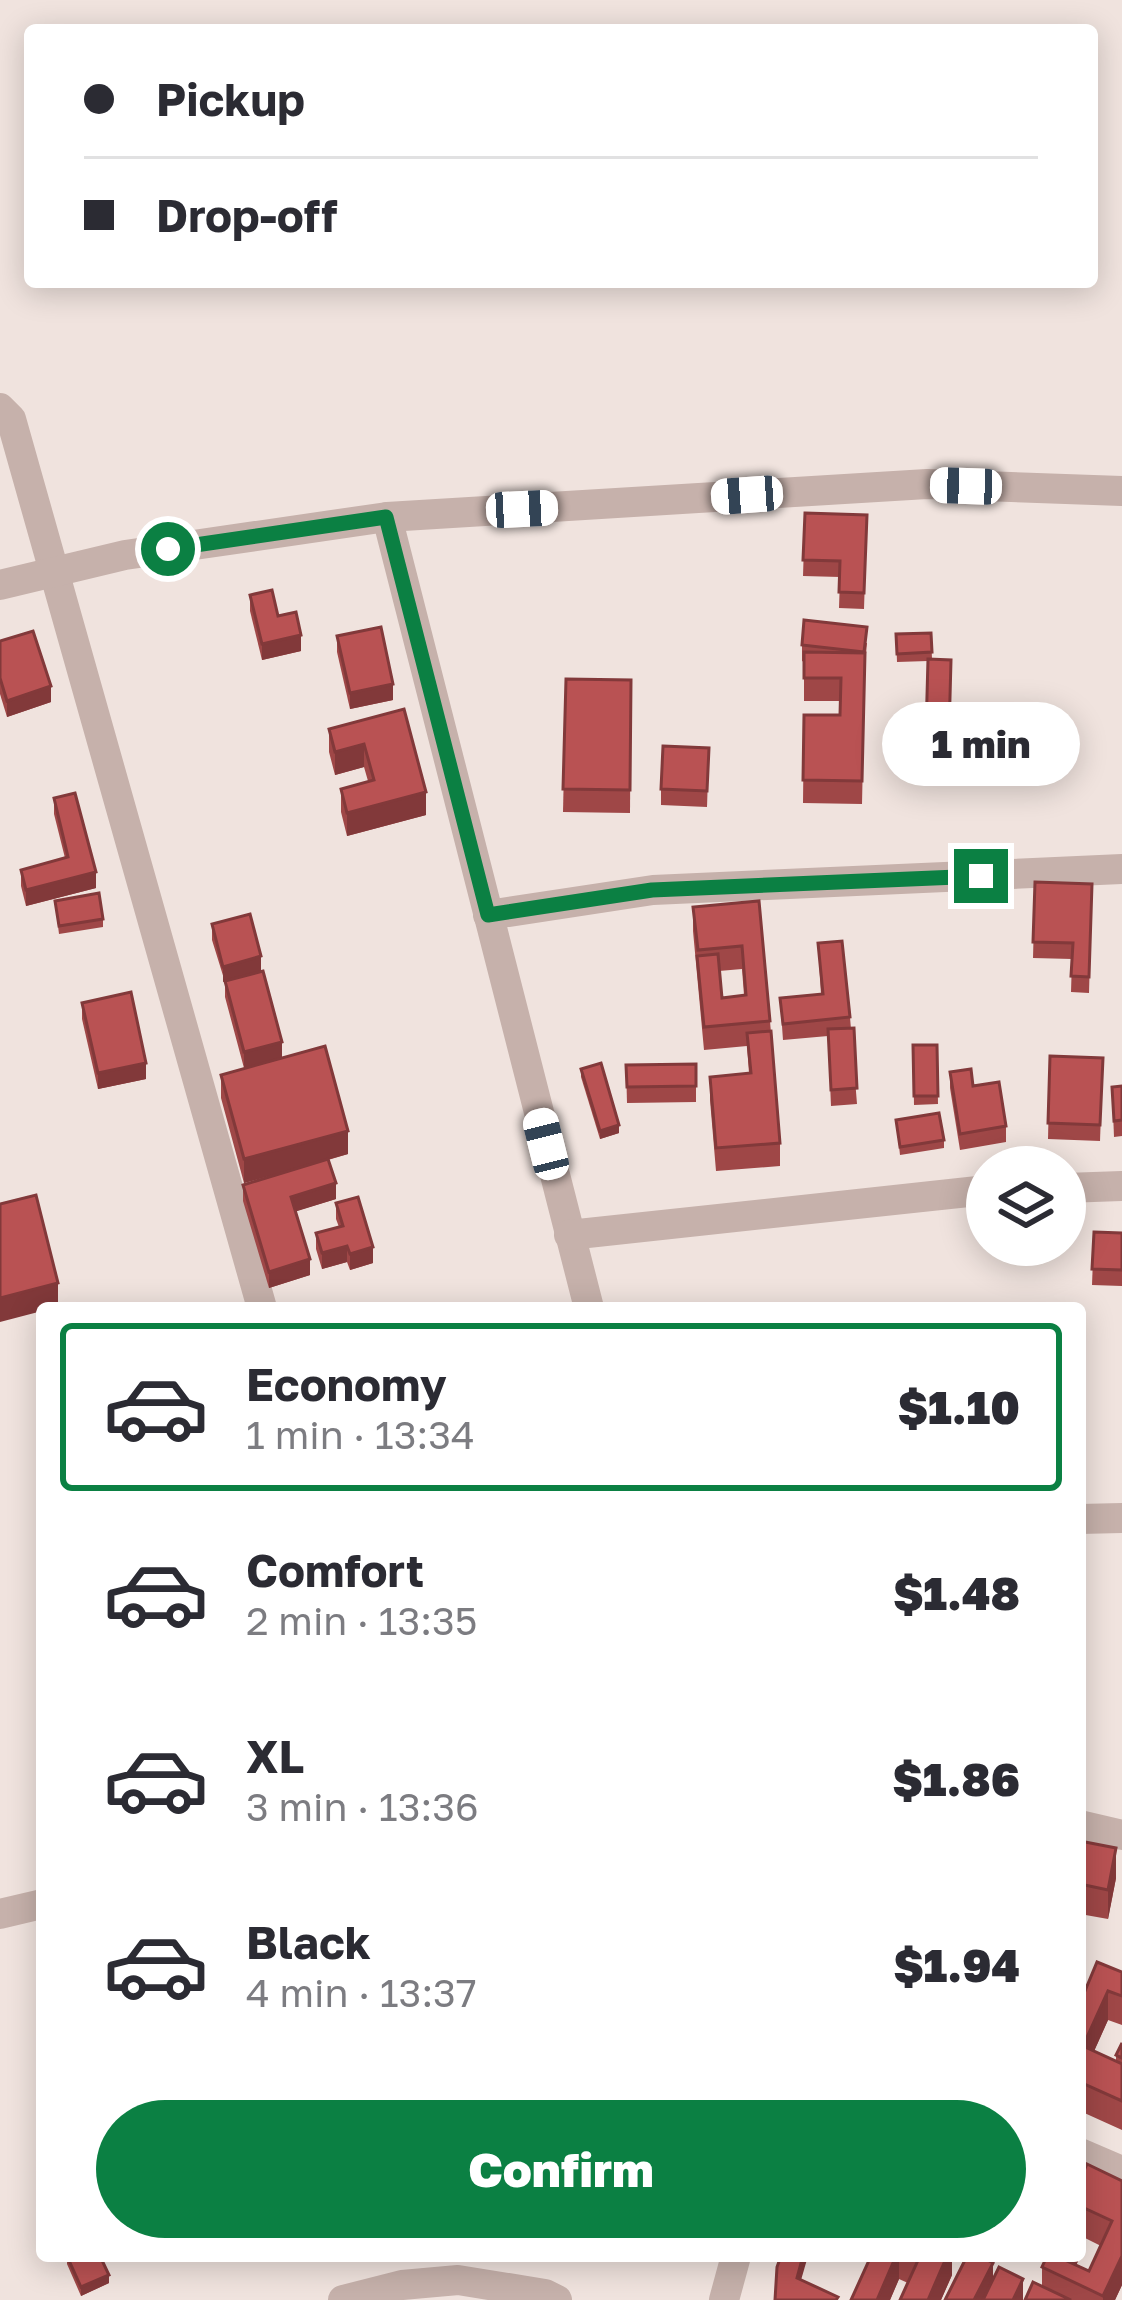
<!DOCTYPE html>
<meta charset="utf-8">
<style>
body{margin:0;font-family:"Golos Text",sans-serif;background:#f7f7f7;color:#2b2b33;height:100vh;display:flex;flex-direction:column;font-size:45px;white-space:nowrap}
*{box-sizing:border-box;margin:0}
p{font-size:39px;color:#7c7c81}
.icon{flex:none;width:66px;height:66px;fill:none;stroke:currentColor;stroke-width:2;stroke-linecap:round;stroke-linejoin:round}
.map{position:relative;flex:1;overflow:hidden}
.drawer{position:absolute;left:36px;top:1302px;width:1050px;height:960px;display:flex;flex-direction:column;background:#fff;border-radius:12px;box-shadow:0 6px 30px #0003}
.drawer>*{flex:none}
.guide{position:absolute;left:24px;top:24px;width:1074px;height:264px;border-radius:12px;box-shadow:0 6px 30px #0003;display:grid;align-content:center;height:264px;padding:0 60px;background:#fff}
.controls{position:absolute;left:966px;top:1146px;display:grid;gap:24px}
.controls a{display:grid;place-items:center;width:120px;height:120px;border-radius:50%;background:#fff;box-shadow:0 6px 30px #0003;font-size:60px}
.end{position:absolute;width:54px;height:54px;margin:-27px;border:15px solid #0b8043;background:#fff;box-shadow:0 0 0 6px #fff}
.from{border-radius:50%}
.bubble{position:absolute;height:84px;border-radius:42px;background:#fff;box-shadow:0 6px 30px #0003;font-size:39px;font-weight:800;line-height:84px;text-align:center}
.car{position:absolute;width:36px;height:72px;margin:-36px -18px;border-radius:15px;box-shadow:0 0 9px 3px #0007;background:linear-gradient(#fff 24%,#345 0 40%,#fff 0 76%,#345 0 86%,#fff 0)}
.guide b{display:flex;align-items:center;gap:42px;height:114px;font-size:45px}
.guide b+b{border-top:3px solid #e1e1e2}
.guide i{width:30px;height:30px;background:#2b2b33}
ul{padding:21px 0 0;list-style:none}
li{display:flex;align-items:center;gap:36px;height:168px;margin:0 24px 18px;padding:0 36px;border:6px solid transparent;border-radius:12px}
li div{flex:1}
li b{display:block;font-size:45px}
li em{font-style:normal;font-weight:800}
li.active{border-color:#0b8043}
li>.icon{width:108px;height:108px;stroke-width:1.5}
.cta{display:flex;gap:24px;margin-top:auto;padding:24px 60px}
.cta a{flex:1;height:138px;border-radius:72px;background:#0b8043;color:#fff;font-size:48px;font-weight:800;line-height:138px;text-align:center}
.map>svg:first-child{display:block}
</style>
<div class="map">
<svg width="1122" height="2300" viewBox="0 0 1122 2300">
<rect width="100%" height="100%" fill="#f0e3de"/>
<g fill="none" stroke-linecap="round" stroke-linejoin="round">
<g stroke="#c6b1ab" stroke-width="30">
<path d="M0,408L11,419L262,1308"/>
<path d="M387,517L589,1308"/>
<path d="M0,585L125,555L387,517L927,484L1122,491"/>
<path d="M488,915L653,890L1122,869"/>
<path d="M1065,1188L1122,1186"/>
<path d="M569,1235L987,1190"/>
<path d="M1080,1519L1122,1518"/>
<path d="M1080,1825L1122,1835"/>
<path d="M0,1914L42,1904"/>
<path d="M1080,2153L1122,2171"/>
<path d="M343,2300L402,2285L458,2280L545,2294L557,2300"/>
<path d="M724,2300L736,2256"/>
</g>
</g>
<g fill="#9f4747" fill-rule="evenodd">
<path d="M805,513L867,515L864,609L839,608L840,577L803,576Z"/>
<path d="M250,595L278,616L301,651L262,660L250,611Z"/>
<path d="M931,633L932,659L951,660L949,750L926,749L928,661L897,662L896,634Z"/>
<path d="M337,636L393,700L350,709L337,652Z"/>
<path d="M0,641L51,702L7,717L0,694Z"/>
<path d="M867,643L865,665L862,804L803,803L804,715H840V701H804V662L802,661V645Z"/>
<path d="M566,679L631,680L630,813L563,812Z"/>
<path d="M404,709L426,815L347,836L341,812V789L368,781L364,767L335,775L329,752V729Z"/>
<path d="M709,748L707,807L661,805V789Z"/>
<path d="M54,798L96,888L26,906L21,886V870L65,858L54,814Z"/>
<path d="M1035,882L1092,884L1089,993L1071,992L1072,959L1033,958Z"/>
<path d="M55,901L103,919V927L59,934Z"/>
<path d="M759,901L770,1021L780,1143V1166L716,1171L710,1100V1077L749,1073L747,1046L704,1050L693,931V907ZM742,969L744,995L722,998L719,971Z"/>
<path d="M250,914L244,1068L225,997V982L212,940V924Z"/>
<path d="M818,943L850,1017L857,1104L831,1106L828,1036L783,1040L780,998L821,994Z"/>
<path d="M82,1003L146,1079L98,1089L82,1019Z"/>
<path d="M913,1045H937L938,1104L914,1105Z"/>
<path d="M1050,1056L1103,1058L1100,1141L1048,1139Z"/>
<path d="M696,1064V1102L627,1103L626,1065Z"/>
<path d="M581,1069L619,1133L600,1139L581,1077Z"/>
<path d="M950,1072L973,1086L1006,1126V1142L960,1150L950,1088Z"/>
<path d="M221,1075L348,1154L328,1160L336,1199L296,1211L310,1275L269,1288L243,1201V1185L309,1165L244,1183L221,1098Z"/>
<path d="M1122,1086V1136L1114,1137L1112,1087Z"/>
<path d="M896,1120L944,1140V1148L900,1155Z"/>
<path d="M336,1203L373,1263L350,1270L347,1262L322,1269L316,1249V1233L339,1227L336,1219Z"/>
<path d="M1094,1232L1122,1233V1286L1092,1285Z"/>
<path d="M1080,1841L1116,1878L1108,1919L1080,1914Z"/>
<path d="M1122,1972V2025L1108,2020L1094,2051L1116,2061V2055L1122,2043V2130L1080,2111V2003Z"/>
<path d="M1080,2180L1122,2181V2285L1115,2300H1025L1042,2286V2267L1080,2256ZM1083,2237L1101,2246L1089,2271L1076,2265L1083,2251Z"/>
<path d="M67,2256L109,2283L81,2296L67,2264Z"/>
<path d="M871,2256H952V2275L941,2300H900L908,2283L899,2279L890,2300H851Z"/>
</g>
<g fill="#82393a">
<path d="M301,635V651L262,660V644Z"/>
<path d="M393,684V700L350,709V693Z"/>
<path d="M51,686V702L7,717V701Z"/>
<path d="M364,744V767L335,775V752Z"/>
<path d="M426,792V815L347,836V813Z"/>
<path d="M96,872V888L26,906V890Z"/>
<path d="M261,956V972L223,982V967Z"/>
<path d="M282,1042V1058L244,1068V1052Z"/>
<path d="M146,1063V1079L98,1089V1073Z"/>
<path d="M619,1125V1133L600,1139V1131Z"/>
<path d="M348,1131V1154L244,1183V1159Z"/>
<path d="M336,1183V1199L291,1213V1197Z"/>
<path d="M347,1246V1262L322,1269V1253Z"/>
<path d="M373,1247V1263L350,1270V1254Z"/>
<path d="M310,1259V1275L269,1288V1272Z"/>
<path d="M58,1283V1307L42,1308V1311L0,1322V1298Z"/>
<path d="M1116,1848V1878L1108,1919V1890Z"/>
<path d="M1108,1991V2020L1083,2076V2046Z"/>
<path d="M1083,2222V2251L1069,2280L1065,2260L1067,2256H1080V2228Z"/>
<path d="M803,2256H808L797,2294V2278Z"/>
<path d="M896,2256H899V2279L890,2300H877Z"/>
<path d="M947,2256H952V2275L941,2300H928Z"/>
<path d="M1122,2256V2285L1115,2300H1103V2296Z"/>
<path d="M993,2263V2292L989,2300H974Z"/>
<path d="M109,2275V2283L81,2296V2287Z"/>
<path d="M1023,2279V2300H1013Z"/>
</g>
<g fill="#b95253" stroke="#82393a" stroke-width="3">
<path d="M805,513L867,515L864,593L839,592L840,561L803,560Z"/>
<path d="M272,590L278,616L296,612L301,635L262,644L250,595Z"/>
<path d="M804,620L867,627L864,652L802,645Z"/>
<path d="M381,627L393,684L350,693L337,636Z"/>
<path d="M33,631L51,686L7,701L0,678V641Z"/>
<path d="M931,633L932,652L897,654L896,634Z"/>
<path d="M804,652L865,653L862,781L803,780L804,715H840L841,678H804Z"/>
<path d="M928,659L951,660L949,734L926,733Z"/>
<path d="M566,679L631,680L630,790L563,789Z"/>
<path d="M404,709L426,792L347,813L341,789L374,780L364,744L335,752L329,729Z"/>
<path d="M663,746L709,748L707,791L661,789Z"/>
<path d="M75,793L96,872L26,890L21,870L68,857L54,798Z"/>
<path d="M1035,882L1092,884L1089,977L1071,976L1073,943L1033,942Z"/>
<path d="M99,893L103,919L59,926L55,901Z"/>
<path d="M759,901L770,1021L704,1027L697,956L718,954L722,998L746,995L742,946L698,950L693,907Z"/>
<path d="M250,914L261,956L223,967L212,924Z"/>
<path d="M842,941L850,1017L783,1024L780,998L823,994L818,943Z"/>
<path d="M263,971L282,1042L244,1052L225,981Z"/>
<path d="M131,992L146,1063L98,1073L82,1003Z"/>
<path d="M854,1028L857,1088L831,1090L828,1029Z"/>
<path d="M771,1031L780,1143L716,1148L710,1077L751,1073L747,1033Z"/>
<path d="M913,1045H937L938,1096H914Z"/>
<path d="M325,1046L348,1131L244,1159L221,1075Z"/>
<path d="M1050,1056L1103,1058L1100,1125L1048,1123Z"/>
<path d="M601,1063L619,1125L600,1131L581,1069Z"/>
<path d="M696,1064V1086L627,1087L626,1065Z"/>
<path d="M971,1069L973,1086L999,1082L1006,1126L960,1134L950,1072Z"/>
<path d="M1122,1086V1120L1114,1121L1112,1087Z"/>
<path d="M939,1113L944,1140L900,1147L896,1120Z"/>
<path d="M328,1159L336,1183L291,1197L310,1259L269,1272L243,1185Z"/>
<path d="M36,1195L58,1283L0,1298V1204Z"/>
<path d="M358,1197L373,1247L350,1254L347,1246L322,1253L316,1233L343,1226L336,1203Z"/>
<path d="M1094,1232L1122,1233V1270L1092,1269Z"/>
<path d="M1080,1841L1116,1848L1108,1890L1080,1884Z"/>
<path d="M1097,1962L1122,1972V1996L1108,1991L1083,2046L1122,2064V2101L1080,2082V2003Z"/>
<path d="M1122,2043V2058L1116,2055Z"/>
<path d="M1087,2164L1122,2181V2256L1103,2296L1042,2267L1047,2256H1067L1065,2260L1089,2271L1112,2221L1080,2206V2180Z"/>
<path d="M67,2256H100L109,2275L81,2287Z"/>
<path d="M781,2256H803L797,2278L838,2297L836,2300H775L777,2267Z"/>
<path d="M871,2256H896L877,2300H851Z"/>
<path d="M914,2256H947L928,2300H900L919,2258Z"/>
<path d="M967,2256H980L993,2263L974,2300H945Z"/>
<path d="M999,2267L1023,2279L1013,2300H983Z"/>
<path d="M1033,2282L1071,2300H1025Z"/>
</g>
<g fill="none" stroke-linecap="round" stroke-linejoin="round">
<path stroke="#0b8043" stroke-width="15" d="M168,549L386,517L488,915L652,890L981,876"/>
</g>
</svg>
<div class="controls">
<a><svg class="icon" aria-label="layers" viewBox="0 0 24 24"><path d="M12 4l9 5-9 5-9-5zM3 14l9 5 9-5"/></svg></a>
</div>
<i class="end from" style="left:168px;top:549px"></i>
<i class="end" style="left:981px;top:876px"></i>
<div class="bubble" style="left:882px;top:702px;width:198px">1 min</div>
<i class="car" style="left:966px;top:486px;rotate:272deg"></i>
<i class="car" style="left:747px;top:495px;rotate:266deg"></i>
<i class="car" style="left:522px;top:509px;rotate:87deg"></i>
<i class="car" style="left:546px;top:1144px;rotate:346deg"></i>
<div class="guide">
<b><i class="from"></i>Pickup</b>
<b><i></i>Drop-off</b>
</div>
<section class="drawer">
<ul>
<li class="active"><svg class="icon" aria-label="car" viewBox="0 0 24 24"><path d="M5 17H2v-5l4-1 3-4h7l3 4 3 1v5h-3M9 17h6M6 11h13"/><circle cx="7" cy="17" r="2"/><circle cx="17" cy="17" r="2"/></svg><div><b>Economy</b><p>1 min · 13:34</p></div><em>$1.10</em></li>
<li><svg class="icon" aria-label="car" viewBox="0 0 24 24"><path d="M5 17H2v-5l4-1 3-4h7l3 4 3 1v5h-3M9 17h6M6 11h13"/><circle cx="7" cy="17" r="2"/><circle cx="17" cy="17" r="2"/></svg><div><b>Comfort</b><p>2 min · 13:35</p></div><em>$1.48</em></li>
<li><svg class="icon" aria-label="car" viewBox="0 0 24 24"><path d="M5 17H2v-5l4-1 3-4h7l3 4 3 1v5h-3M9 17h6M6 11h13"/><circle cx="7" cy="17" r="2"/><circle cx="17" cy="17" r="2"/></svg><div><b>XL</b><p>3 min · 13:36</p></div><em>$1.86</em></li>
<li><svg class="icon" aria-label="car" viewBox="0 0 24 24"><path d="M5 17H2v-5l4-1 3-4h7l3 4 3 1v5h-3M9 17h6M6 11h13"/><circle cx="7" cy="17" r="2"/><circle cx="17" cy="17" r="2"/></svg><div><b>Black</b><p>4 min · 13:37</p></div><em>$1.94</em></li>
</ul>
<div class="cta"><a>Confirm</a></div>
</section>
</div>
